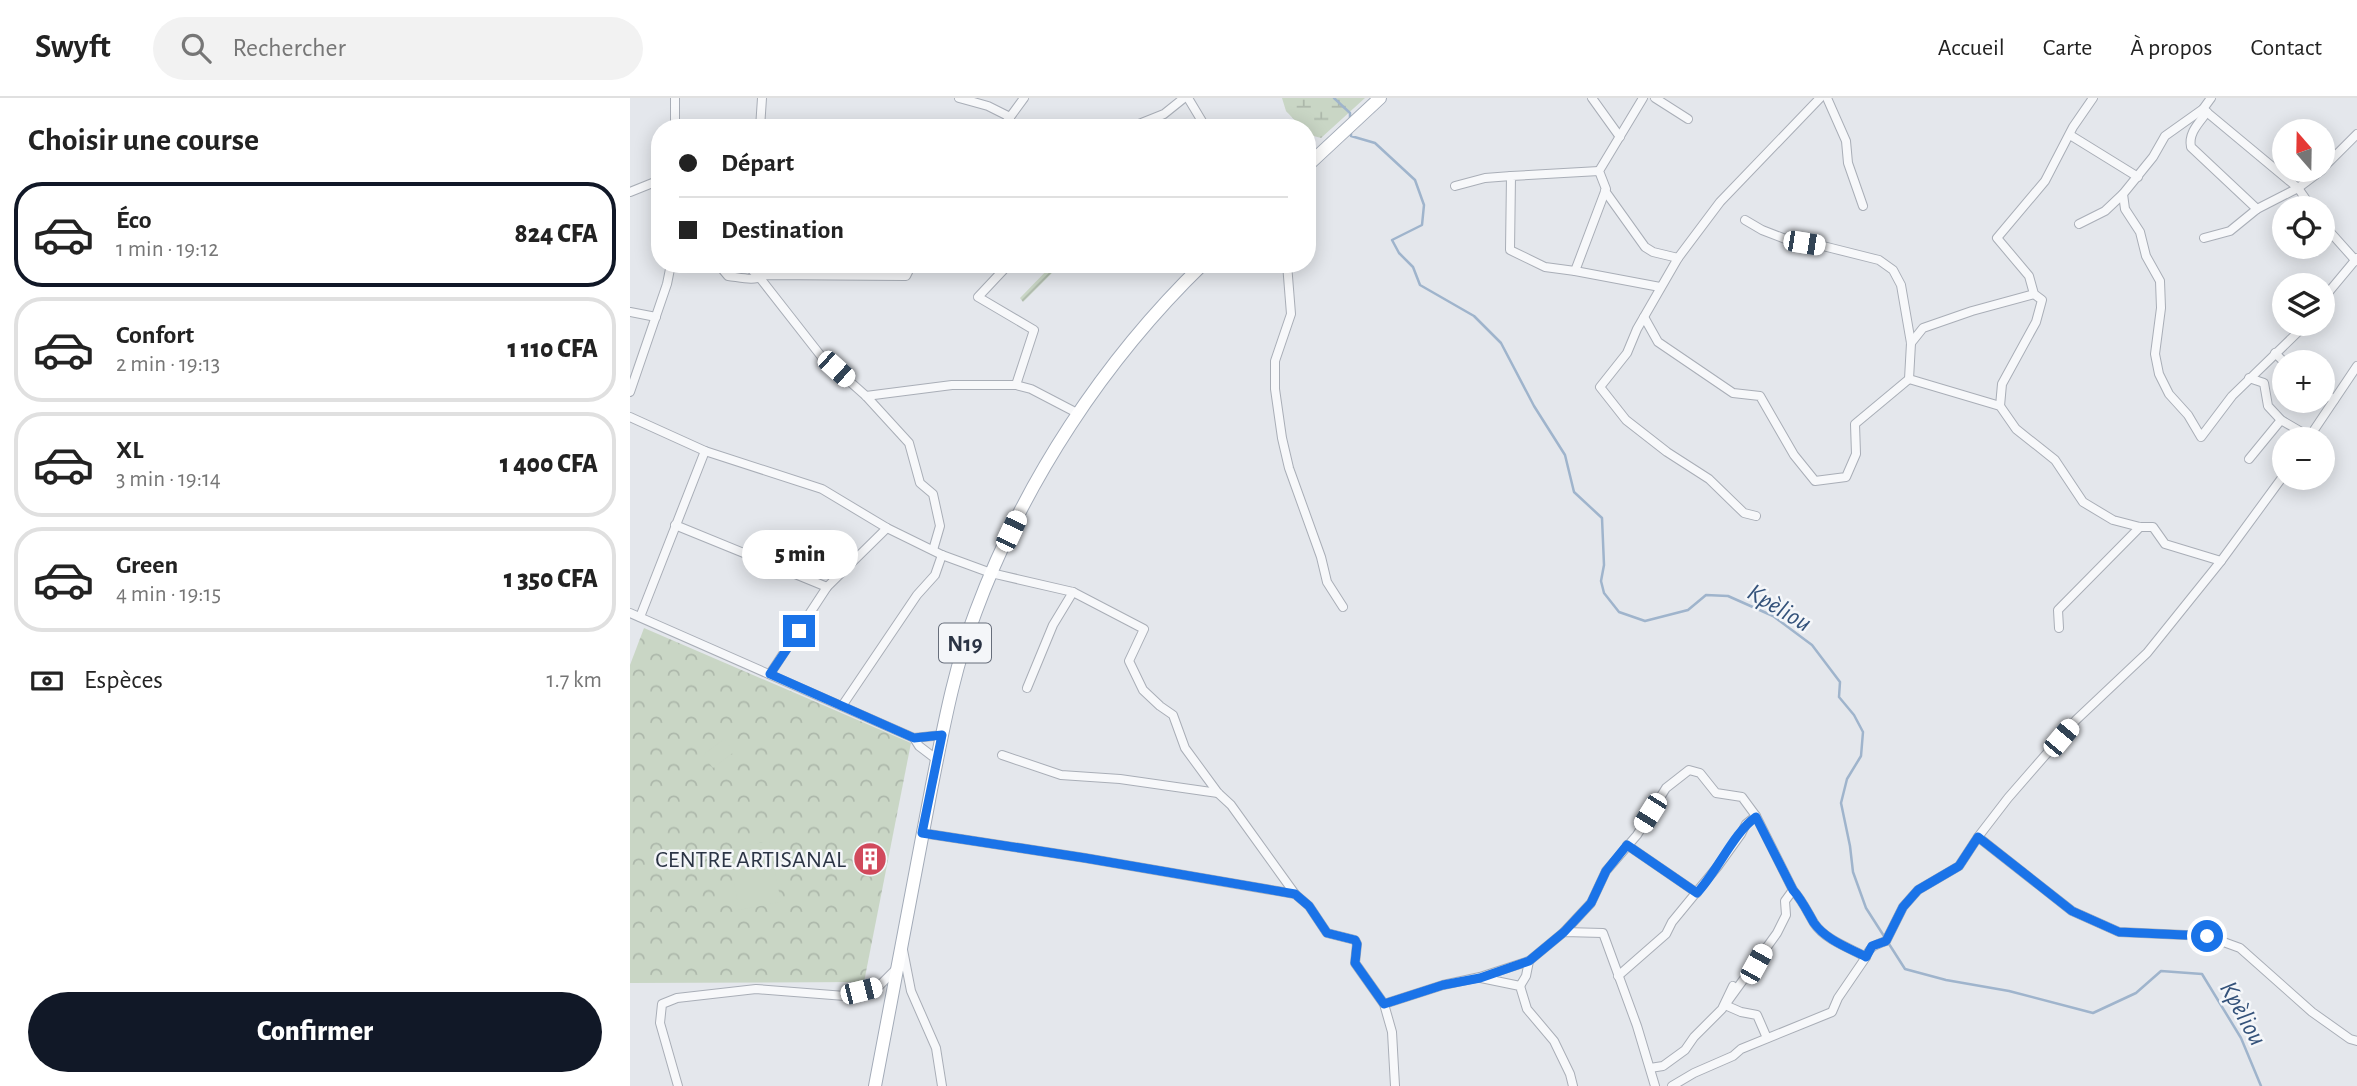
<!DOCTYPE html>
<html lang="fr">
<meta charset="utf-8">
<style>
body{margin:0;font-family:"Alegreya Sans",sans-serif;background:#f2f2f2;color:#222;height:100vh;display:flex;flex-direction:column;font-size:26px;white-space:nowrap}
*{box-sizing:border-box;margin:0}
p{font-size:23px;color:#767676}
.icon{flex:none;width:38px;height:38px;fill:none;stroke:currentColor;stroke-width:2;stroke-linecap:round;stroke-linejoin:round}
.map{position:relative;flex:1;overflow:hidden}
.drawer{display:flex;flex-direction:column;background:#fff;width:630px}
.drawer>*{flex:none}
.top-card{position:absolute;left:21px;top:21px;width:665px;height:154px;border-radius:28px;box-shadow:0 4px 18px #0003;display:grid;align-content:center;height:154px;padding:0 28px;background:#fff}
.needle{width:46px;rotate:340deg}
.tools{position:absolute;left:1642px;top:21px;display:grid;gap:14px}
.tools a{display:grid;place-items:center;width:63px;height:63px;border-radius:50%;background:#fff;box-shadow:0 4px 18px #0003;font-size:35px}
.end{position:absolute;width:32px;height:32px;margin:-16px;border:9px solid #1a73e8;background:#fff;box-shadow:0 0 0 4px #fff}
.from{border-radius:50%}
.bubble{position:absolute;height:49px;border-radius:24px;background:#fff;box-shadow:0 4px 18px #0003;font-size:23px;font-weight:800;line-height:49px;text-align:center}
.car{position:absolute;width:21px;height:42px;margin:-21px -10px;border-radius:9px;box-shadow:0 0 5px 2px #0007;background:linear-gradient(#fff 24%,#345 0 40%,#fff 0 76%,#345 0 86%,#fff 0)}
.top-card b{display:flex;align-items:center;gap:24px;height:66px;font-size:26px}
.top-card b+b{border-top:2px solid #e0e0e0}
.top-card i{width:18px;height:18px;background:#222}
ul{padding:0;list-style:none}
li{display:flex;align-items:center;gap:21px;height:105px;margin:0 14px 10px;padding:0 14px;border:4px solid #e0e0e0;border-radius:28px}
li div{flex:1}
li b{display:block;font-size:26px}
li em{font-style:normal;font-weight:800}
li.current{border-color:#111827}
li>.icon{width:63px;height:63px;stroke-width:1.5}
h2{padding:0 28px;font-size:32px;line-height:84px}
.pay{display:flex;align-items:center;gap:18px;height:77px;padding:0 28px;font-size:26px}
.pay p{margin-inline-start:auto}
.primary-button{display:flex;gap:14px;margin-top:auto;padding:14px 28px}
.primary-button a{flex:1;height:80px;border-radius:42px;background:#111827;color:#fff;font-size:28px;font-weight:800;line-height:80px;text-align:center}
header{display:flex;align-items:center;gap:42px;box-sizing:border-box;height:98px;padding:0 35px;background:#fff;border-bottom:2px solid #e0e0e0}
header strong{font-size:33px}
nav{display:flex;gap:38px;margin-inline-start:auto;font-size:24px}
.search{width:490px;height:63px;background:#f2f2f2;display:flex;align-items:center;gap:18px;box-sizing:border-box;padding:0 24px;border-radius:38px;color:#767676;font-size:26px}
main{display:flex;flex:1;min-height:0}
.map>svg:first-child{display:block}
</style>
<header>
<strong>Swyft</strong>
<div class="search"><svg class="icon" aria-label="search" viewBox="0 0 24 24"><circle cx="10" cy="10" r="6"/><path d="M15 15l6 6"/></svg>Rechercher</div>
<nav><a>Accueil</a><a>Carte</a><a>À propos</a><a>Contact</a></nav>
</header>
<main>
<section class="drawer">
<h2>Choisir une course</h2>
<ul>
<li class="current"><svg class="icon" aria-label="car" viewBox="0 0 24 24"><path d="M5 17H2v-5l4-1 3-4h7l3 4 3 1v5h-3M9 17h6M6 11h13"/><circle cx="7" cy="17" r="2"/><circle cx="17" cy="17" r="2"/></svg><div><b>Éco</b><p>1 min · 19:12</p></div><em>824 CFA</em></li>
<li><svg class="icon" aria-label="car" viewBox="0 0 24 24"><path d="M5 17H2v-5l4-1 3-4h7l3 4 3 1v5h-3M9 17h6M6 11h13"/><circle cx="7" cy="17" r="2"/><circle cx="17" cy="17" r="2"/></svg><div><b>Confort</b><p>2 min · 19:13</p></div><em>1 110 CFA</em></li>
<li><svg class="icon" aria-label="car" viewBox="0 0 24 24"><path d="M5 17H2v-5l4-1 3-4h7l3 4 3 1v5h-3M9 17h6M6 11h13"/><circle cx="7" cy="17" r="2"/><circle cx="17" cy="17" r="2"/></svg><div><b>XL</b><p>3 min · 19:14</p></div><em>1 400 CFA</em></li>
<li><svg class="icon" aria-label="car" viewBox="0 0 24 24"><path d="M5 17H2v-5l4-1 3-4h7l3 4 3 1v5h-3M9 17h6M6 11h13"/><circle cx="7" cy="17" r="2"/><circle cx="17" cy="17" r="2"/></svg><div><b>Green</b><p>4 min · 19:15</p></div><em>1 350 CFA</em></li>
</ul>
<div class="pay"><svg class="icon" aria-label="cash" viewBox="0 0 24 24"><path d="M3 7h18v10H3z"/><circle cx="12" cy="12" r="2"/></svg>Espèces<p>1.7 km</p></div>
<div class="primary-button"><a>Confirmer</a></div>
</section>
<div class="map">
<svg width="1727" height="988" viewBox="0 0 1727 988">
<defs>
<pattern id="forest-crowns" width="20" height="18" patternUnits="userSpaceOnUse" patternTransform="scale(1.75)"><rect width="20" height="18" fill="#c9d6c5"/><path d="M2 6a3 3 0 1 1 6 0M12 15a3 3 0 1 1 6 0" fill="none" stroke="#adb8ab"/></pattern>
<pattern id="wetland-marsh" width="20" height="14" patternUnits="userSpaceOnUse" patternTransform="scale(1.75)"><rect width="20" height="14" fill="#c9d6c5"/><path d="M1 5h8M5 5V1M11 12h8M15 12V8" fill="none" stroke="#adb8ab"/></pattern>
<pattern id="garden-furrows" width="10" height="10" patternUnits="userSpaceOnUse" patternTransform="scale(1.75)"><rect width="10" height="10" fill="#c9d6c5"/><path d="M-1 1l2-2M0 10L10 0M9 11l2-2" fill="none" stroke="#adb8ab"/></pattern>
</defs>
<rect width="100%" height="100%" fill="#e4e7ec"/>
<path fill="url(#forest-crowns)" d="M14,530L281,645L234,884L0,885V567Z"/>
<path fill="url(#wetland-marsh)" d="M652,0H735L691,40L680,37L677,30H672L656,13Z"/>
<path fill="url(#garden-furrows)" d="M423,166H431L393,204L390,200Z"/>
<g fill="#c9d6c5">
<path d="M94,641L104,654L83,670L73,657Z"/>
<path d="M139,743L151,804L109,812L98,751Z"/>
</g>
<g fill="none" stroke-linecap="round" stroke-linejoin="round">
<g stroke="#9fb4cc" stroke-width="2.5">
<path d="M704,0L720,15V20"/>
<path d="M721,34V38L745,45L785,82L794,107L792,127L762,142L769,155L783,169L790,187L844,218L871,245L904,308L935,357L944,394L972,420L974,467L971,483L974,495L989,514L1015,523L1058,512L1076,497L1098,498L1143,518L1182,547L1210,584L1209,599L1224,617L1233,634L1231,658L1217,681L1211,705L1220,748L1223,774L1236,810L1275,871L1316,882L1379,893L1463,915L1506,895L1531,873L1572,876L1611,940L1631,988"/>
</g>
<g stroke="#a9aeb7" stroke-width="10">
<g id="minor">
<path d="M45,0V30"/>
<path d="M329,0L358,8L380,19"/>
<path d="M558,0L576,30"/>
<path d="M962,0L990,39"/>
<path d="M1013,0L969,73L976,91L945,173L1030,189"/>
<path d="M1025,0L1058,21"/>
<path d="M1197,0L1216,43L1218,65L1233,108"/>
<path d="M1581,0L1573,11L1535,38L1523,59L1493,96L1495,111L1510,134L1516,158L1530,183L1531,210L1525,256L1529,276L1539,296L1558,317L1571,339L1602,298L1668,234L1672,226"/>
<path d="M1573,11L1668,90L1682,110"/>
<path d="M1577,14C1569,25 1558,35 1561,49L1627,111"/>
<path d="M130,30L132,0"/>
<path d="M372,30L394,0"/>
<path d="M509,30V26L534,16L554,0"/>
<path d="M1440,37L1508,79"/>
<path d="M1692,71L1727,36"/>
<path d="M825,88L855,80L881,78"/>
<path d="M975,93L1015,149L1023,154L1048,160"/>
<path d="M0,94L30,82"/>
<path d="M1692,125L1726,163"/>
<path d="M1449,126L1475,113L1493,96"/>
<path d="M1574,140L1600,133L1627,111L1668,90L1692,72"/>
<path d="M88,166L98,178C109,179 125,184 134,177L276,178L282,166"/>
<path d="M116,166L130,180L191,258L236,298L279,345L290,385L303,396L310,428L303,452"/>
<path d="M379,166L348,199L404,232L386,287"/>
<path d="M657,166L661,216L645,263V291L652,340L659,370L691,459L697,484L713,509"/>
<path d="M945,173L915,169L880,152L881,78L969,73"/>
<path d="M1692,202L1727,160"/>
<path d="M0,214L26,219"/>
<path d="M1014,219L1028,244L1103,295L1130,298L1164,357L1185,383L1216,379L1226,356L1225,326L1279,281L1281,245L1271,187L1263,172L1249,162L1189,147L1158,142L1132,132L1115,122"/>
<path d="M1281,245L1293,230L1342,213L1404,196"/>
<path d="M1645,255L1654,264"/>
<path d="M1619,280L1634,285L1638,308L1651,322L1680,339"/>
<path d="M1279,281L1370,308L1386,331L1425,362L1453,404L1483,422L1510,429H1523L1535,446L1591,463"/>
<path d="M1692,293L1704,302"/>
<path d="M0,294L37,186L41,166"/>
<path d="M236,298L322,287H386L401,291L449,316"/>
<path d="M1370,308L1372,286L1406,224L1412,202L1404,196L1399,178L1367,140L1415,83L1443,29L1463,0"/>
<path d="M0,319L75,353L192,391L257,430L312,457L361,475L443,494L514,531L499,563L513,592L530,608L543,617L555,650L588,695L601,707L665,796L679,808L697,835L725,842L727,846L725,865L754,906L762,934L765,988"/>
<path d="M1678,341L1727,268"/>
<path d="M1619,361L1651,322"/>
<path d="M1654,377L1591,463L1517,555L1446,622L1378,700L1348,739L1442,813L1489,834L1577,838L1610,850L1682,914L1720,941L1727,943"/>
<path d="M1126,418L1114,415L1079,381L1037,354L996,322L970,289L997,255L1007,231L1048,160L1090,104L1190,0"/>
<path d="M45,427L197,489"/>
<path d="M0,515L284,640L289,648L306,661"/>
<path d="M10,519L75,353"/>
<path d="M1429,530L1428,512L1510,429"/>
<path d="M140,576L197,489L257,430"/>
<path d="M397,590L423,527L443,494"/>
<path d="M212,608L287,497L305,477L312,457"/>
<path d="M284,640L312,637"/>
<path d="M372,657L431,677L490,681L588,695"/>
<path d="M292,735L455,760L665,796"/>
<path d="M997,747L1067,795"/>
<path d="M934,834L961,805L976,773L1007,737L1036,690L1059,672L1070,675L1086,695L1112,699L1126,718L1163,792C1172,802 1177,813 1184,825C1195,842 1220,850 1236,859"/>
<path d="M273,852L281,893L306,950L312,988"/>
<path d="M988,878L1036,836L1042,824L1088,768L1111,736L1116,726L1126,718"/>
<path d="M851,880L890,888L897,911L924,943L940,976L943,988"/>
<path d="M890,888L896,878L899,863"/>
<path d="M754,906L813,887L850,879L899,863L934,834L973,835L1007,928L1025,988"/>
<path d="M1137,940L1127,917L1111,914L1095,907L1147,835L1156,817L1155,803L1163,792"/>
<path d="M1020,970L1033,968L1055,952L1064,939L1092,911L1103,888"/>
<path d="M48,988L30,925L32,906L47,900L126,891L215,898L248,889L266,871"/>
<path d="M1042,988L1064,975L1103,958L1111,951L1202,914L1208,900L1236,859C1240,848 1245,847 1256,843L1273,809L1288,792L1329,768L1348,739"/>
</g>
</g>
<g stroke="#a3abb8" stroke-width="14">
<g id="primary">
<path d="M677,68L750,0"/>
<path d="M245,988C264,889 282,791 301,692C313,632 324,570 346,513C394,384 474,262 573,166"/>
</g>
</g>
<use href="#minor" stroke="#f7f8fa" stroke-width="8"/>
<use href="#primary" stroke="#fff" stroke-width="12"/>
</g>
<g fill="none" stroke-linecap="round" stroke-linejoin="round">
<path stroke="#1a73e8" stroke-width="9" d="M169,533L140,576L284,640L312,637L292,735L455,760L665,796L679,808L697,835L725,842L727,846L725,865L754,906L813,887L850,880L899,863L934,834L961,805L976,773L997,747L1067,795C1087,774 1104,734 1126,719L1163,792C1172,802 1177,813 1184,825C1196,842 1219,850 1236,859L1242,848L1256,843L1273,809L1288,792L1329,768L1348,739L1442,813L1489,834L1577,838"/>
</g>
<defs>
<g id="building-disc" transform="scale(1.75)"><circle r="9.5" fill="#d1495b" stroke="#f4f6f9"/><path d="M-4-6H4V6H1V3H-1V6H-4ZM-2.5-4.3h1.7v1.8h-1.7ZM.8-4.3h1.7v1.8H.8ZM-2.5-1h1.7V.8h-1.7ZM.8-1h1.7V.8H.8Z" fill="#fff"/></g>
</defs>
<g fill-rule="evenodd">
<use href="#building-disc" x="240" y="761"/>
</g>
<g text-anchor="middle" stroke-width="5" stroke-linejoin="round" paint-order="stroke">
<rect fill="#f4f6f9" stroke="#676e7b" stroke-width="2" x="309" y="525.5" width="52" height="39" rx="5"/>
<g font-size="23" font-weight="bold" fill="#2b3445">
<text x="335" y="553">N19</text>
</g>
<g font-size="24" fill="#2b3445" stroke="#f4f6f9" text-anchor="end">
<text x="216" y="769">CENTRE ARTISANAL</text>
</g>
<g font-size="26" font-style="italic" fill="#34527a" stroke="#f4f6f9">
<text transform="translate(1150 509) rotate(31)" y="9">Kpèliou</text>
<text transform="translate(1614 915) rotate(61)" y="9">Kpèliou</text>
</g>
</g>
</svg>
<div class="tools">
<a><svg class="needle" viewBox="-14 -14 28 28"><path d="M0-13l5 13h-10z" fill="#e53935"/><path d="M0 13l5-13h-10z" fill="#767676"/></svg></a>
<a><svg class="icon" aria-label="locate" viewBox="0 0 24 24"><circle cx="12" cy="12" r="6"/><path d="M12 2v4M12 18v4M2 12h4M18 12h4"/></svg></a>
<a><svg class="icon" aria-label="layers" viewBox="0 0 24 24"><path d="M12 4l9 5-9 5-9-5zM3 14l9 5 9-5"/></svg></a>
<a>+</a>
<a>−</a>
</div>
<i class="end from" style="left:1577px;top:838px"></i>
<i class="end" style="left:169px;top:533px"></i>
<div class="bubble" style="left:112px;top:432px;width:116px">5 min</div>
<i class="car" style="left:1174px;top:145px;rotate:99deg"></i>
<i class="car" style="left:206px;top:271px;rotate:132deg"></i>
<i class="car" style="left:381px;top:433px;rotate:25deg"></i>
<i class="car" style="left:1431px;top:640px;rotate:40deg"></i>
<i class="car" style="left:1020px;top:715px;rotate:212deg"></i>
<i class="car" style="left:1126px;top:866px;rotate:29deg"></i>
<i class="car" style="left:231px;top:893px;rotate:76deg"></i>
<div class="top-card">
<b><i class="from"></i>Départ</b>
<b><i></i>Destination</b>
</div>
</div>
</main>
